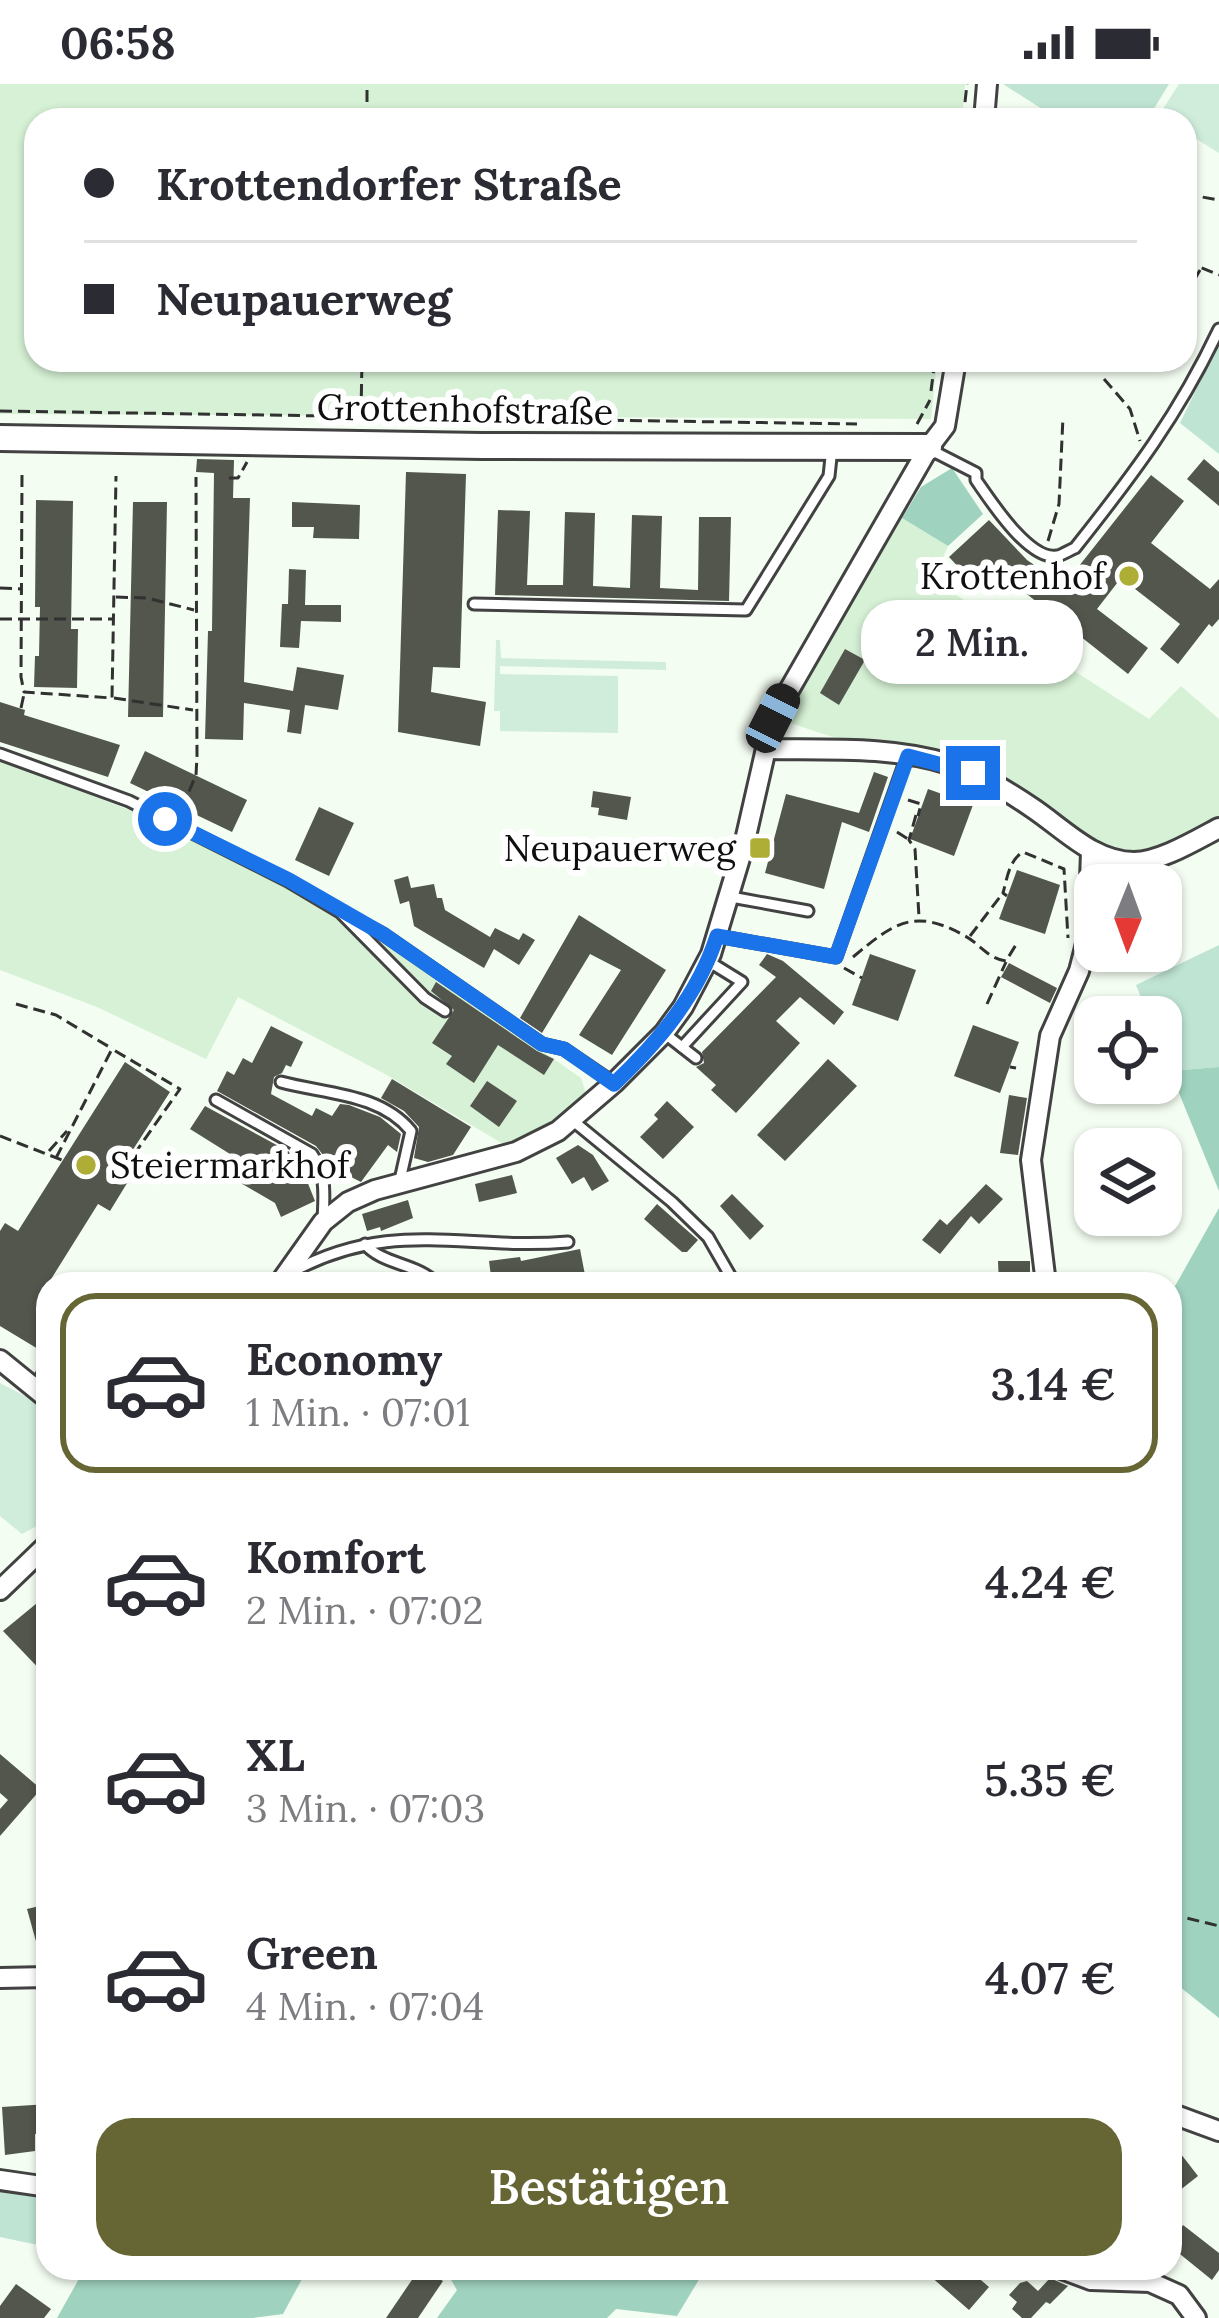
<!DOCTYPE html>
<html lang="de">
<meta charset="utf-8">
<style>
body{margin:0;font-family:Lora,serif;background:#f7f7f7;color:#2b2b33;height:100vh;display:flex;flex-direction:column;font-size:45px;white-space:nowrap}
*{box-sizing:border-box;margin:0}
p{font-size:39px;color:#7c7c81}
.icon{flex:none;width:66px;height:66px;fill:none;stroke:currentColor;stroke-width:2;stroke-linecap:round;stroke-linejoin:round}
.map{position:relative;flex:1;overflow:hidden}
.side{position:absolute;left:36px;top:1188px;width:1146px;height:1008px;display:flex;flex-direction:column;background:#fff;border-radius:36px;box-shadow:0 3px 9px #0004}
.side>*{flex:none}
.hud{position:absolute;left:24px;top:24px;width:1173px;height:264px;border-radius:36px;box-shadow:0 3px 9px #0004;display:grid;align-content:center;height:264px;padding:0 60px;background:#fff}
.needle{width:78px;rotate:181deg}
.tools{position:absolute;left:1074px;top:780px;display:grid;gap:24px}
.tools a{display:grid;place-items:center;width:108px;height:108px;border-radius:24px;background:#fff;box-shadow:0 3px 9px #0004;font-size:60px}
.end{position:absolute;width:54px;height:54px;margin:-27px;border:15px solid #1a73e8;background:#fff;box-shadow:0 0 0 6px #fff}
.from{border-radius:50%}
.bubble{position:absolute;height:84px;border-radius:36px;background:#fff;box-shadow:0 3px 9px #0004;font-size:39px;font-weight:600;line-height:84px;text-align:center}
.car{position:absolute;width:36px;height:72px;margin:-36px -18px;border-radius:15px;box-shadow:0 0 9px 3px #0007;background:linear-gradient(#222 24%,#8ab4d8 0 40%,#222 0 76%,#8ab4d8 0 86%,#222 0)}
.hud b{display:flex;align-items:center;gap:42px;height:114px;font-size:45px}
.hud b+b{border-top:3px solid #e1e1e2}
.hud i{width:30px;height:30px;background:#2b2b33}
ul{padding:21px 0 0;list-style:none}
li{display:flex;align-items:center;gap:36px;height:180px;margin:0 24px 18px;padding:0 36px;border:6px solid transparent;border-radius:36px}
li div{flex:1}
li b{display:block;font-size:45px}
li em{font-style:normal;font-weight:600}
li.selected{border-color:#666635}
li>.icon{width:108px;height:108px;stroke-width:1.5}
.action{display:flex;gap:24px;margin-top:auto;padding:24px 60px}
.action a{flex:1;height:138px;border-radius:36px;background:#666635;color:#fff;font-size:48px;font-weight:600;line-height:138px;text-align:center}
.status{display:flex;justify-content:space-between;align-items:center;height:84px;padding:0 60px;background:#fff;direction:ltr}
.status svg{height:33px;fill:currentColor}
.map>svg:first-child{display:block}
</style>
<div class="status"><b>06:58</b><svg viewBox="0 0 49 12"><path d="M0 12V9h3v3zM5 12V6h3v6zM10 12V3h3v9zM15 12V0h3v12zM26 1h20v11H26zM47 4h2v5h-2z"/></svg></div>
<div class="map">
<svg width="1219" height="2234" viewBox="0 0 1219 2234">
<rect width="100%" height="100%" fill="#f4fdf2"/>
<g fill="#d6f1d5">
<path d="M0,0H965L962,36H36V276H937L931,335L0,330Z"/>
<path d="M902,434L948,462L933,496L1149,635L1181,602L1219,635V735L1176,757L1132,768L1084,752L960,673L922,663L839,655L784,637Z"/>
<path d="M0,676L173,743L375,851L581,994L587,1013L541,1048L510,1064L385,990L238,913L206,975L97,923L0,886Z"/>
</g>
<g fill="#bfe4d3">
<path d="M1003,0H1169L1147,36H1059Z"/>
<path d="M1219,258V370L1180,339Z"/>
<path d="M1219,861V983L1170,987L1161,964V933H1149L1136,901Z"/>
<path d="M0,2102L48,2111V2138L38,2161L0,2153Z"/>
</g>
<g fill="#a0d3bf">
<path d="M952,384L983,430L948,462L902,434L921,403Z"/>
<path d="M1219,983V1107L1170,987Z"/>
<path d="M1219,1124V1934L1170,1895V1726L1177,1632L1170,1629V1327L1179,1308L1170,1285V1211Z"/>
<path d="M85,2184H308L283,2230L253,2234H57Z"/>
<path d="M444,2184H706L677,2232L616,2225L607,2234H437L457,2206Z"/>
</g>
<g fill="#d0eddb">
<path d="M1179,0H1219V69L1185,48V36H1167L1159,31Z"/>
<path d="M496,556H500L501,574L666,578V586L500,582V590L618,592V649L500,647V627H494Z"/>
<path d="M0,1299L31,1315L48,1334V1436L22,1450L0,1432Z"/>
</g>
<g fill="#52564c">
<path d="M197,375L234,376L233,414H250L244,598L293,607L297,583L344,591L338,626L305,621L301,650L287,648L290,626L244,619L243,656L205,655L208,547H212L214,389L196,388Z"/>
<path d="M1204,375L1219,388V422L1187,395Z"/>
<path d="M406,388L466,390L460,584L433,583L431,608L486,618L480,662L398,648Z"/>
<path d="M1151,391L1184,417L1151,459L1210,505L1219,495V535L1212,543L1209,540L1178,580L1160,565L1180,540L1121,494L1097,525L1148,564L1128,590L995,485L977,503L949,473L989,436L1027,476L1064,501Z"/>
<path d="M36,416L73,417L71,545H78L77,604L34,603L35,572H39L40,523H35Z"/>
<path d="M133,418H167L163,633H128Z"/>
<path d="M292,418L360,421L359,455L313,454L314,443H292Z"/>
<path d="M498,426L530,427L527,501H563L565,428L595,429L593,502L630,504L632,431L662,432L660,504L698,506L699,433H731L729,517L495,511Z"/>
<path d="M289,485L306,486L305,521H341V538L301,537L299,564L280,563L282,520H288Z"/>
<path d="M845,565L865,576L839,621L820,609Z"/>
<path d="M0,618L25,626L24,631L120,661L108,693L0,658Z"/>
<path d="M145,667L247,716L232,748L130,699Z"/>
<path d="M874,688L888,693L869,748L842,738L824,805L765,789L786,710L859,729Z"/>
<path d="M928,705L973,721L954,772L910,755Z"/>
<path d="M593,707L631,713L627,736L598,731L599,724L591,723Z"/>
<path d="M319,723L354,739L329,792L295,776Z"/>
<path d="M1017,786L1060,801L1045,850L999,835Z"/>
<path d="M408,792L411,804L434,800L437,814H442L445,826L490,853L495,844L519,856L523,849L535,856L519,881L494,865L484,884L414,842L409,817L400,820L394,796Z"/>
<path d="M579,831L666,886L612,971L579,951L621,886L590,870L542,949L520,934Z"/>
<path d="M767,870L783,877L844,928L834,941L800,913L776,937L800,959L736,1029L711,1006L716,1001L696,983L704,979L702,968L776,893L759,881Z"/>
<path d="M870,870L916,886L898,937L852,921Z"/>
<path d="M1009,879L1057,904L1050,919L1001,893Z"/>
<path d="M436,898L537,967L554,975L544,991L498,961L474,999L446,980L452,972L432,959L454,926L431,907Z"/>
<path d="M973,941L1019,958L1000,1009L954,992Z"/>
<path d="M271,942L303,958L291,983L286,981L282,989L274,993L271,1010L312,1032L316,1024L332,1032L340,1020L349,1021L380,1033L401,1050L397,1068L388,1061L361,1098L345,1090L342,1081L323,1071L316,1062L217,1007L227,987L234,991L243,974L252,979Z"/>
<path d="M828,975L857,1002L785,1077L757,1051Z"/>
<path d="M125,978L170,1008L118,1089L129,1096L110,1127L98,1120L48,1200V1271L0,1242V1147L5,1139L18,1147Z"/>
<path d="M392,995L471,1043L453,1071L428,1078L414,1074L419,1043L404,1027L381,1014Z"/>
<path d="M487,997L517,1017L499,1043L470,1022Z"/>
<path d="M1009,1011L1027,1014L1018,1071L1000,1069Z"/>
<path d="M667,1017L694,1043L663,1075L640,1053L658,1035L654,1031Z"/>
<path d="M205,1022L297,1072L315,1117L281,1133L275,1119L239,1098L246,1086L235,1079L238,1075L190,1045Z"/>
<path d="M578,1061L593,1071L609,1097L592,1107L584,1093L572,1100L556,1074Z"/>
<path d="M512,1091L517,1109L479,1118L475,1100Z"/>
<path d="M986,1100L1003,1115L979,1140L971,1132L940,1170L922,1156L940,1135L947,1141Z"/>
<path d="M732,1110L764,1142L750,1156L720,1122Z"/>
<path d="M408,1116L413,1134L381,1147L380,1143L367,1147L362,1130Z"/>
<path d="M657,1120L698,1156L687,1168H682L644,1135Z"/>
<path d="M580,1165L585,1191L578,1193L579,1200H492L489,1177L520,1173L521,1177Z"/>
<path d="M998,1177H1030V1200H999Z"/>
<path d="M48,1510V1594L3,1547Z"/>
<path d="M0,1670L41,1705L0,1752V1725L8,1716L0,1709Z"/>
<path d="M48,1820V1878L42,1879L27,1825Z"/>
<path d="M48,2020V2048L35,2050V2067L5,2071L2,2023Z"/>
<path d="M1170,2056L1198,2092L1170,2114Z"/>
<path d="M1183,2141L1219,2169V2186L1212,2196L1170,2162Z"/>
<path d="M420,2184L443,2197L418,2234H386Z"/>
<path d="M921,2184H967L989,2203L969,2226Z"/>
<path d="M1050,2194L1068,2202L1050,2220L1046,2218L1031,2234H1022L1012,2225L1017,2218L1009,2211L1020,2199L1027,2197L1038,2207Z"/>
<path d="M16,2200L51,2225L44,2234H0V2222Z"/>
</g>
<g fill="none" stroke-linecap="round" stroke-linejoin="round">
<g stroke="#424242" stroke-width="15">
<g id="service">
<path d="M931,366L976,389V396C990,416 1029,477 1057,472C1060,472 1072,465 1075,464C1133,391 1179,330 1219,245"/>
<path d="M474,520L746,526L829,392L832,364"/>
<path d="M0,670L129,717L288,797L340,828L425,914L445,927"/>
<path d="M731,813L808,827"/>
<path d="M341,828L383,850L542,960L564,965L614,999"/>
<path d="M717,852L836,873L907,672"/>
<path d="M664,949L696,974"/>
<path d="M682,963L742,898L708,877"/>
<path d="M281,998C325,1010 380,1009 411,1047L400,1096"/>
<path d="M216,1016L312,1070C327,1091 324,1112 323,1137"/>
<path d="M572,1036L672,1118L708,1153L735,1200"/>
<path d="M365,1160C382,1181 418,1179 437,1200"/>
<path d="M292,1188C394,1133 464,1167 568,1158"/>
<path d="M36,1302L48,1280"/>
</g>
</g>
<g stroke="#424242" stroke-width="24">
<g id="minor">
<path d="M984,36L987,0"/>
<path d="M766,665C826,666 892,662 949,680C978,689 1006,706 1031,723C1063,744 1093,778 1134,778C1160,778 1196,756 1219,744"/>
<path d="M279,1200L323,1138L348,1118L375,1106L516,1068L558,1047L614,999L664,949L683,923L711,870L744,761L773,634L929,363L945,342L956,276"/>
<path d="M1046,1200L1031,1076L1050,952L1079,887L1088,852L1091,768"/>
<path d="M0,1276L48,1315"/>
<path d="M0,1506L48,1460"/>
<path d="M0,1894L48,1893"/>
<path d="M1170,2029L1219,2047"/>
<path d="M0,2096L48,2103"/>
<path d="M1059,2184L1091,2196L1150,2198L1179,2211L1196,2234"/>
</g>
</g>
<g stroke="#424242" stroke-width="30">
<path id="tertiary" d="M0,354L482,362L929,363"/>
</g>
<g stroke="#313131" stroke-width="3" stroke-dasharray="12 6" stroke-linecap="butt">
<path d="M367,36V0"/>
<path d="M963,36L967,0"/>
<path d="M1185,110L1219,116"/>
<path d="M1185,177L1219,191"/>
<path d="M1185,212L1200,186"/>
<path d="M1104,295L1130,325L1140,357"/>
<path d="M931,307L935,276"/>
<path d="M0,327L857,340"/>
<path d="M361,330L362,276"/>
<path d="M917,340L930,316"/>
<path d="M22,391L21,593L24,608L112,614L116,392"/>
<path d="M229,394H238L247,378"/>
<path d="M1048,457L1059,420L1063,333"/>
<path d="M0,504L21,505"/>
<path d="M116,513L147,514L194,526"/>
<path d="M0,535H112"/>
<path d="M114,614L193,626"/>
<path d="M21,624L24,610"/>
<path d="M908,716L921,720L918,732"/>
<path d="M182,724L196,691L197,672L196,393"/>
<path d="M916,731L909,756L915,765L919,833"/>
<path d="M897,748L908,755"/>
<path d="M1007,812L1003,809C1007,795 1009,776 1023,768L1064,785L1068,854"/>
<path d="M970,852L1003,809"/>
<path d="M853,873C894,839 914,823 965,852C980,860 987,874 1006,877L1017,859"/>
<path d="M844,884L862,894"/>
<path d="M16,920L56,931L111,964"/>
<path d="M987,920L1006,878"/>
<path d="M1010,983L1016,984"/>
<path d="M0,1052L62,1076"/>
<path d="M49,1067L67,1047"/>
<path d="M56,1074L112,965L180,1005L128,1079"/>
<path d="M40,1444L48,1436"/>
<path d="M1170,1830L1219,1842"/>
</g>
<use href="#service" stroke="#fff" stroke-width="9"/>
<use href="#minor" stroke="#fff" stroke-width="18"/>
<use href="#tertiary" stroke="#fff" stroke-width="24"/>
</g>
<g fill="none" stroke-linecap="round" stroke-linejoin="round">
<path stroke="#1a73e8" stroke-width="15" d="M165,735L289,796L383,850L542,960L564,965L614,1000C659,957 698,911 717,852L836,873L908,672L973,689"/>
</g>
<g fill="#aeae37" stroke="#fff" stroke-width="4.5">
<circle cx="1129" cy="492" r="12"/>
<rect x="748" y="752" width="24" height="24" rx="6"/>
<circle cx="86" cy="1081" r="12"/>
</g>
<g text-anchor="middle" stroke-width="12" stroke-linejoin="round" paint-order="stroke">
<g font-size="36" fill="#0f0f0f" stroke="#fff">
<text transform="translate(465 325) rotate(1)" y="13">Grottenhofstraße</text>
</g>
<g font-size="36" fill="#0f0f0f" stroke="#fff" text-anchor="end">
<text x="1105" y="505">Krottenhof</text>
<text x="736" y="777">Neupauerweg</text>
<text x="110" y="1094" text-anchor="start">Steiermarkhof</text>
</g>
</g>
</svg>
<div class="tools">
<a><svg class="needle" viewBox="-14 -14 28 28"><path d="M0-13l5 13h-10z" fill="#e53935"/><path d="M0 13l5-13h-10z" fill="#7c7c81"/></svg></a>
<a><svg class="icon" aria-label="locate" viewBox="0 0 24 24"><circle cx="12" cy="12" r="6"/><path d="M12 2v4M12 18v4M2 12h4M18 12h4"/></svg></a>
<a><svg class="icon" aria-label="layers" viewBox="0 0 24 24"><path d="M12 4l9 5-9 5-9-5zM3 14l9 5 9-5"/></svg></a>
</div>
<i class="end from" style="left:165px;top:735px"></i>
<i class="end" style="left:973px;top:689px"></i>
<div class="bubble" style="left:861px;top:516px;width:222px">2 Min.</div>
<i class="car" style="left:773px;top:634px;rotate:27deg"></i>
<div class="hud">
<b><i class="from"></i>Krottendorfer Straße</b>
<b><i></i>Neupauerweg</b>
</div>
<section class="side">
<ul>
<li class="selected"><svg class="icon" aria-label="car" viewBox="0 0 24 24"><path d="M5 17H2v-5l4-1 3-4h7l3 4 3 1v5h-3M9 17h6M6 11h13"/><circle cx="7" cy="17" r="2"/><circle cx="17" cy="17" r="2"/></svg><div><b>Economy</b><p>1 Min. · 07:01</p></div><em>3.14 €</em></li>
<li><svg class="icon" aria-label="car" viewBox="0 0 24 24"><path d="M5 17H2v-5l4-1 3-4h7l3 4 3 1v5h-3M9 17h6M6 11h13"/><circle cx="7" cy="17" r="2"/><circle cx="17" cy="17" r="2"/></svg><div><b>Komfort</b><p>2 Min. · 07:02</p></div><em>4.24 €</em></li>
<li><svg class="icon" aria-label="car" viewBox="0 0 24 24"><path d="M5 17H2v-5l4-1 3-4h7l3 4 3 1v5h-3M9 17h6M6 11h13"/><circle cx="7" cy="17" r="2"/><circle cx="17" cy="17" r="2"/></svg><div><b>XL</b><p>3 Min. · 07:03</p></div><em>5.35 €</em></li>
<li><svg class="icon" aria-label="car" viewBox="0 0 24 24"><path d="M5 17H2v-5l4-1 3-4h7l3 4 3 1v5h-3M9 17h6M6 11h13"/><circle cx="7" cy="17" r="2"/><circle cx="17" cy="17" r="2"/></svg><div><b>Green</b><p>4 Min. · 07:04</p></div><em>4.07 €</em></li>
</ul>
<div class="action"><a>Bestätigen</a></div>
</section>
</div>
